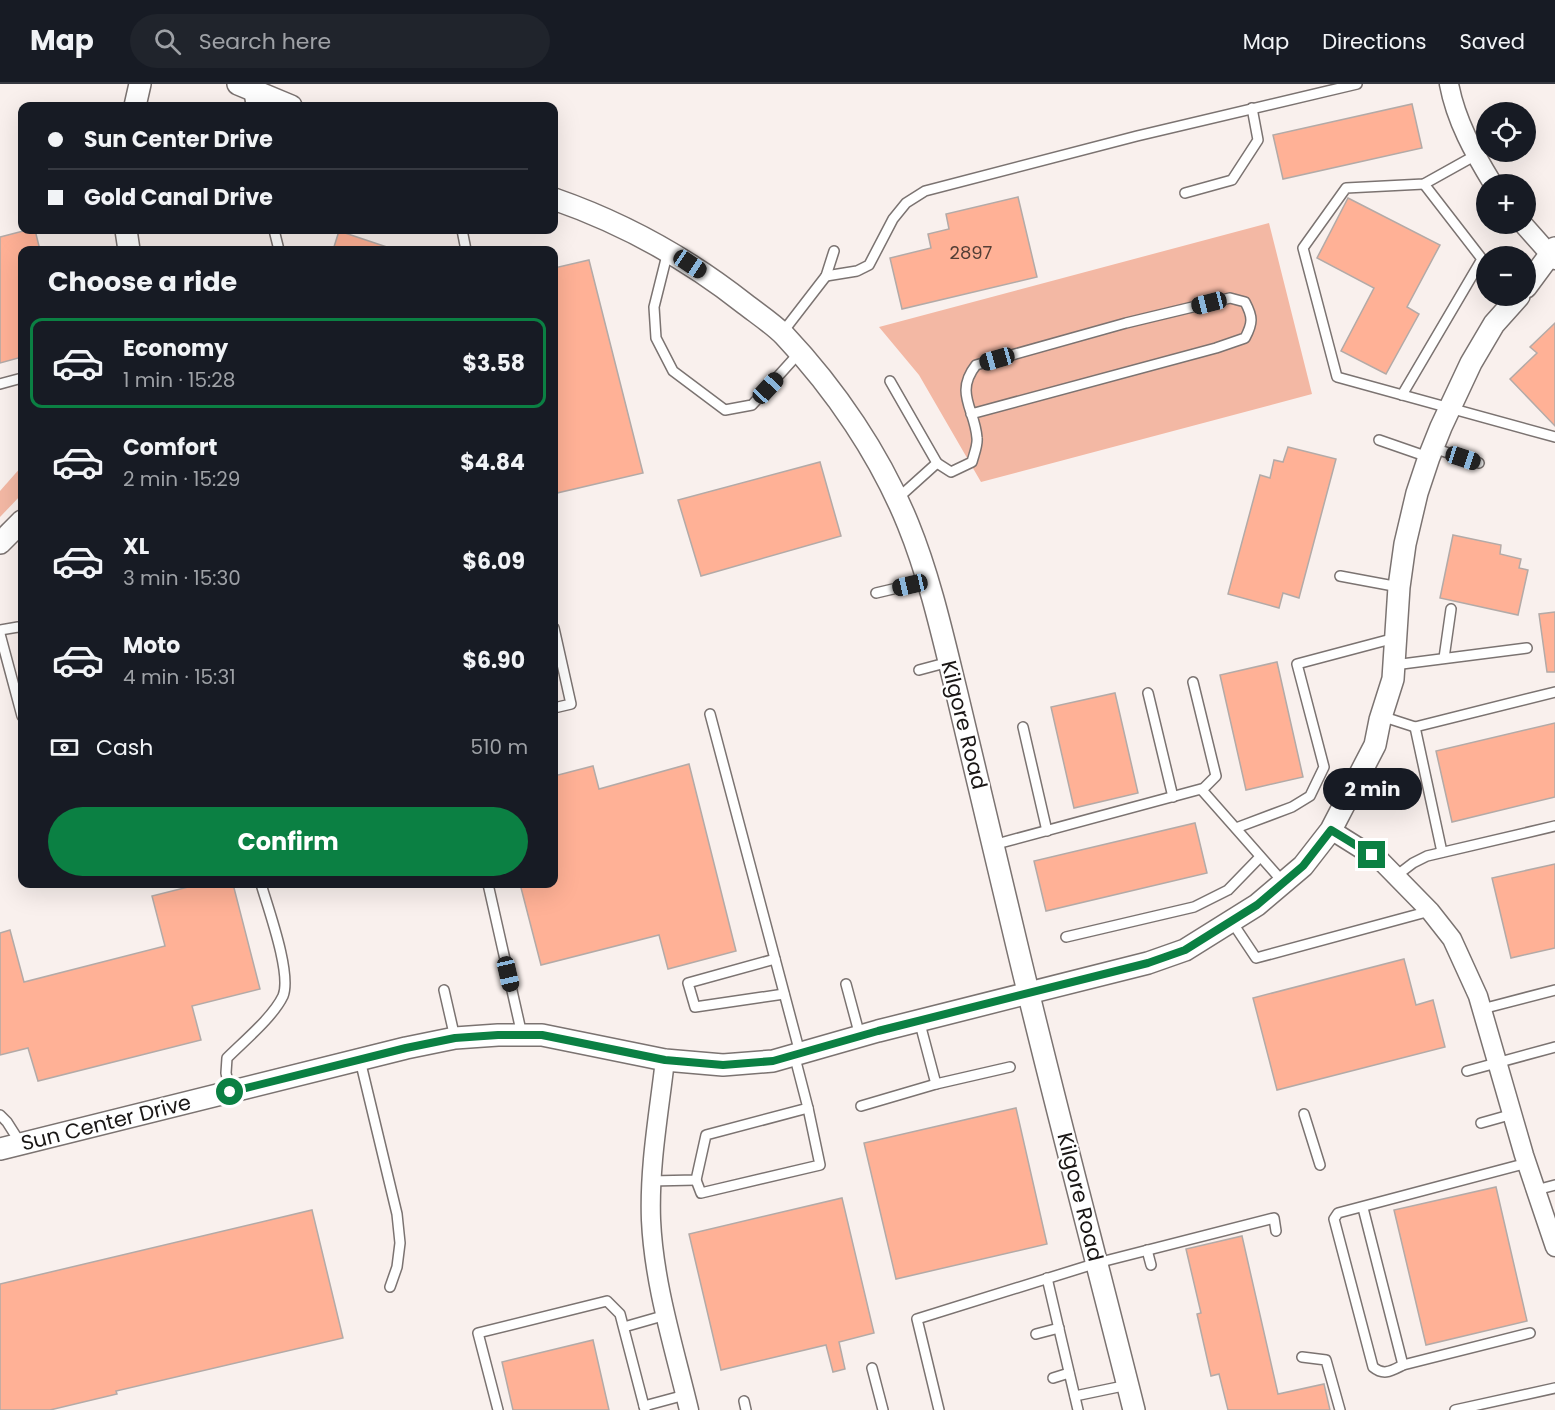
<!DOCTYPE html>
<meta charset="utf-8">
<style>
body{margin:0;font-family:Poppins,sans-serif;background:#20242c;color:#f1f3f6;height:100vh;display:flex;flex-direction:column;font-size:22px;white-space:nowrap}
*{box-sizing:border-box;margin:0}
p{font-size:20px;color:#9ea1a6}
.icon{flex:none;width:33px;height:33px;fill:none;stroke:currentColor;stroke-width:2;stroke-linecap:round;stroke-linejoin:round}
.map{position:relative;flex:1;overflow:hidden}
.panel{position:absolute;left:18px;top:162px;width:540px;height:642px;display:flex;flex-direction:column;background:#171b24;border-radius:12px;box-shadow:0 6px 24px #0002}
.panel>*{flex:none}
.top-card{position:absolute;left:18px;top:18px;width:540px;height:132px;border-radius:12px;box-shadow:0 6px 24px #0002;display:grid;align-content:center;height:132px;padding:0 30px;background:#171b24}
.controls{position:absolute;left:1476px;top:18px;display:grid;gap:12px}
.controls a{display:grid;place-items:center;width:60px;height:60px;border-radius:50%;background:#171b24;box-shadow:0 6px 24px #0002;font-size:30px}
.end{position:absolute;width:27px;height:27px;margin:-14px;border:8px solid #0b8043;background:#fff;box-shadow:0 0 0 3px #fff}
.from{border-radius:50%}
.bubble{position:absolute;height:42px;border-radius:21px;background:#171b24;box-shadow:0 6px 24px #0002;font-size:20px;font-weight:700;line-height:42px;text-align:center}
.car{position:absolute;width:18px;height:36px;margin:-18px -9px;border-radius:8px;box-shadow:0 0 4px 2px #0007;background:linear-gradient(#222 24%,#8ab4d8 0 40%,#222 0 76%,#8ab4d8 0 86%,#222 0)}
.top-card b{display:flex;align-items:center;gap:21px;height:57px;font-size:22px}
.top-card b+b{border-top:2px solid #363941}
.top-card i{width:15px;height:15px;background:#f1f3f6}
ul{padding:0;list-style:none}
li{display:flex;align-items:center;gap:18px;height:90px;margin:0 12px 9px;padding:0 18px;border:3px solid transparent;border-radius:12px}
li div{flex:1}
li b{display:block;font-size:22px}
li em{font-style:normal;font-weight:700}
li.current{border-color:#0b8043}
li>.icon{width:54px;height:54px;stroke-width:1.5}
h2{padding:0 30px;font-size:27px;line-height:72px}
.pay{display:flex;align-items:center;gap:15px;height:66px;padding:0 30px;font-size:22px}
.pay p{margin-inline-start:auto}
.action{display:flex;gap:12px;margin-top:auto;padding:12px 30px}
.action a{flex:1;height:69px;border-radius:36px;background:#0b8043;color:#fff;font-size:24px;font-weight:700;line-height:69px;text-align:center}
header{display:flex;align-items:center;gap:36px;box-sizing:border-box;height:84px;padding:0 30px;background:#171b24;border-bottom:2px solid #363941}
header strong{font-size:28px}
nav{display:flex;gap:33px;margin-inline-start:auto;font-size:21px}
.search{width:420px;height:54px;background:#20242c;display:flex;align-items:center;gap:15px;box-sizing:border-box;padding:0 21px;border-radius:33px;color:#9ea1a6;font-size:22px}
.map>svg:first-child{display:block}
</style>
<header>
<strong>Map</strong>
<div class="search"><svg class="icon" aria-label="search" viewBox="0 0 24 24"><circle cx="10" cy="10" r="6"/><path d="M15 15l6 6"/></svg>Search here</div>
<nav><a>Map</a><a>Directions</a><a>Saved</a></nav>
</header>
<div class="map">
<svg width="1555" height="1326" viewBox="0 0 1555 1326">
<rect width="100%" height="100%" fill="#f9f0ed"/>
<g fill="#f3b8a4">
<path d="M1269,139L1312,310L981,398L919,291L879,243Z"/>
<path d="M22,382V410L0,433V407Z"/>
</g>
<g fill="#ffb196" stroke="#b3aaa7" stroke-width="1.5">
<path d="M1412,20L1422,64L1283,95L1273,51Z"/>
<path d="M1018,113L1037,193L902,225L890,174L931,164L928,150L949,145L946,130Z"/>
<path d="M1348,114L1440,161L1407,223L1419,230L1386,290L1341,267L1374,204L1317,174Z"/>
<path d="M27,146H35L40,166H22V273L0,279V153Z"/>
<path d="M339,147L390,164V166H333Z"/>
<path d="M589,176L643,389L557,409L554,396V184Z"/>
<path d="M1555,239V342L1510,295L1537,269L1530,263Z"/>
<path d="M1288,363L1336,375L1299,514L1283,509L1279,524L1228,510L1260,391L1270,394L1274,376L1283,378Z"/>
<path d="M820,378L841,452L701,492L678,416Z"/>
<path d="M1453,451L1501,461L1500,470L1521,475L1519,484L1528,486L1518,531L1440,514Z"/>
<path d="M1555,528V588H1547L1539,530Z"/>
<path d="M1277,578L1303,693L1246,706L1220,591Z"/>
<path d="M1115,609L1138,709L1074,724L1051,623Z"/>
<path d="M1555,639V713L1452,738L1436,667Z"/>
<path d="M689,680L736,867L668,885L659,851L541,881L520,800H554V692L593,682L599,705Z"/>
<path d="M1195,739L1207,789L1046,827L1034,777Z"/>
<path d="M1555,780V864L1511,874L1492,794Z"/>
<path d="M200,800H233L260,905L192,922L201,956L38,997L28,964L0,971V849L10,846L24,898L165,862L152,812Z"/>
<path d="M1404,875L1416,921L1433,916L1445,963L1277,1006L1253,914Z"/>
<path d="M1016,1024L1047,1160L896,1195L864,1059Z"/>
<path d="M1496,1103L1527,1237L1426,1261L1394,1126Z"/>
<path d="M842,1114L874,1249L839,1258L845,1285L833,1288L826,1261L721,1286L689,1150Z"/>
<path d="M312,1126L343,1254L116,1307L117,1310L50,1326H0V1200Z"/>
<path d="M1242,1152L1278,1310L1324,1300L1330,1326H1228L1219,1290L1211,1292L1197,1230L1201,1229L1186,1165Z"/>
<path d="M593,1256L609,1326H513L502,1278Z"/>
</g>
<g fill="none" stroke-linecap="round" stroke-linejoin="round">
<g stroke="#7b7371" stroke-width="12">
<g id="service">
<path d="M249,7L251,22"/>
<path d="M1476,71L1424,100L1346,104L1303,164L1337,293L1555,353"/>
<path d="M1185,109L1232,96L1258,56L1252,24"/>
<path d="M274,146L279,166"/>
<path d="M462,146L466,166"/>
<path d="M668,167L654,223L656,254L673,287L725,326L752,321L799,269"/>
<path d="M826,192L857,187L869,181L893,135L906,119L925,107L1137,52L1357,0"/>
<path d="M782,249L826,192L834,167"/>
<path d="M890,297L937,379L897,415"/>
<path d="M0,300L22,294"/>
<path d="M1402,311L1482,175L1424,100"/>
<path d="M1379,356L1428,373"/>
<path d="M1433,364L1479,379"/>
<path d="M937,379L951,388L972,378C974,370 978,361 977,354C975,325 954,309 976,281L1126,239L1230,214L1245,218C1253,233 1253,239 1245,254L1216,264L971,330"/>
<path d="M1340,492L1399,503"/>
<path d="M876,509L927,497"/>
<path d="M554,544L571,620L554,624"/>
<path d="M0,546L18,543L22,544"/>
<path d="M0,550L22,632"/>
<path d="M1444,574L1451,525"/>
<path d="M1394,581L1527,564"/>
<path d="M919,586L949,578"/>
<path d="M1193,598L1216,692L1202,706"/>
<path d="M1148,609L1173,713"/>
<path d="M710,630L800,969"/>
<path d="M1381,632L1415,643L1555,608"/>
<path d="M1023,643L1047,747"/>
<path d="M1415,643L1442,768"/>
<path d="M1236,744L1292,723L1310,712L1324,683L1297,580L1395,554"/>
<path d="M993,761L1201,705L1283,798"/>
<path d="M1396,792L1413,779L1427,772L1555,742"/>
<path d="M488,800L522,951"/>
<path d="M1232,838L1256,874L1430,827"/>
<path d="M1066,853L1194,823L1228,806L1260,773"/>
<path d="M775,875L688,899L695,923L784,910"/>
<path d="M846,900L860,952"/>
<path d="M444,906L455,954"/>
<path d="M1482,925L1555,906"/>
<path d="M919,936L936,1000L1010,983"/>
<path d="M360,976L397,1130L400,1159L397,1183L390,1203"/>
<path d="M1467,987L1555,963"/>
<path d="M230,1008L226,989L227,974C244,957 273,933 283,912C292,890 268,824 261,800"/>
<path d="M861,1022L936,1000"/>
<path d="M1304,1030L1320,1081"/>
<path d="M0,1031L7,1038L21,1060"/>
<path d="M1481,1039L1513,1030"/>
<path d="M1527,1079L1338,1129L1334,1135L1373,1283C1384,1292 1391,1287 1403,1281L1530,1249"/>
<path d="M696,1096L701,1109L820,1081L808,1024"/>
<path d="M651,1097L696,1096L706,1051L808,1024L794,970"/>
<path d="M1536,1106L1555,1101"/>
<path d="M1363,1124L1403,1281"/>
<path d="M1147,1166L1151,1181"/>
<path d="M1047,1194L1078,1326"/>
<path d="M624,1243L666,1231"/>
<path d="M1036,1250L1059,1244"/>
<path d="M1302,1273L1326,1276L1340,1326"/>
<path d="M872,1284L883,1326"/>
<path d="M1053,1294L1069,1289"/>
<path d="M1075,1312L1128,1301"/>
<path d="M744,1317L746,1326"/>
<path d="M644,1322L685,1311"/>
<path d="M498,1326L478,1249L607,1217L620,1230L645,1326"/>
<path d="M939,1326L917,1235L1097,1179L1274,1134L1276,1147"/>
<path d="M1455,1326L1555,1304"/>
</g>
</g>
<g stroke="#7b7371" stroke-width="21">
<g id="minor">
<path d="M1449,0C1456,37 1474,69 1493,100"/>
<path d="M1523,140L1555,176"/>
<path d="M1331,746L1382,778L1430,827L1452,855L1478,912L1524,1071L1555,1163"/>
<path d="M665,976C659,1029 649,1082 651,1136C654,1201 674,1263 689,1326"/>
</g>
</g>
<g stroke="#7b7371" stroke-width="24">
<g id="tertiary">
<path d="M238,0L291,22"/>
<path d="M135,22L140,0"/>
<path d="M554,115C623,139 688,175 745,220C758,230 773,240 784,251C835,305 880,371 908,440C930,494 943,553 957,610C976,688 994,767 1013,845C1051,1006 1094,1166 1134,1326"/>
<path d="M126,146L129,166"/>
<path d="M1526,203L1555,164"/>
<path d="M0,459L22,437"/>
<path d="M0,1065L406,964L455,954L498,951H542L665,976L723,981L773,977L878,947L1148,879L1185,866L1257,821L1303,782L1331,746L1375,661L1380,636L1393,595L1399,503L1405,460L1417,409L1429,373L1441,343L1471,279L1494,240L1519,212"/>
</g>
</g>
<use href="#service" stroke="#fff" stroke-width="9"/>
<use href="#minor" stroke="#fff" stroke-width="18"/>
<use href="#tertiary" stroke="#fff" stroke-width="21"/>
</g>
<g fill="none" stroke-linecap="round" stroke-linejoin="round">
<path stroke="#0b8043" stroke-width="8" d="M230,1008L406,964L455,954L498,951H542L665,976L723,981L773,977L878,947L1148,879L1185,866L1257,821L1303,782L1331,746L1372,771"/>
</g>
<g text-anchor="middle" stroke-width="4.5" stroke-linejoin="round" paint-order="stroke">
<g font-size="18" fill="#533e36">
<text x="971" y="175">2897</text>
</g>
<g font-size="21" fill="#1a1716" stroke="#fff">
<text transform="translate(964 641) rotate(76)" y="7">Kilgore Road</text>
<text transform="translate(106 1039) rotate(-14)" y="7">Sun Center Drive</text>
<text transform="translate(1080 1113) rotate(76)" y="7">Kilgore Road</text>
</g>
</g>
</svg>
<div class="controls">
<a><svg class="icon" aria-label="locate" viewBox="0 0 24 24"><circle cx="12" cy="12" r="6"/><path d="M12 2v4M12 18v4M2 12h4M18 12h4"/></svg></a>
<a>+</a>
<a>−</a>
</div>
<i class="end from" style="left:230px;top:1008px"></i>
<i class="end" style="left:1372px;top:771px"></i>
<div class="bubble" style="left:1323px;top:684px;width:99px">2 min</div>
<i class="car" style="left:690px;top:180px;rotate:124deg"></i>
<i class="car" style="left:1209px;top:219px;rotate:256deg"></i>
<i class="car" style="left:997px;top:275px;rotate:254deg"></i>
<i class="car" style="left:768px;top:304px;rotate:43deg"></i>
<i class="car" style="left:1463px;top:374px;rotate:108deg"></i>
<i class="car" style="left:910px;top:501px;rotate:257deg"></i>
<i class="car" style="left:508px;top:890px;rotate:167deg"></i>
<div class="top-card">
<b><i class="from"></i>Sun Center Drive</b>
<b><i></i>Gold Canal Drive</b>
</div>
<section class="panel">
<h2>Choose a ride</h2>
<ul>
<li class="current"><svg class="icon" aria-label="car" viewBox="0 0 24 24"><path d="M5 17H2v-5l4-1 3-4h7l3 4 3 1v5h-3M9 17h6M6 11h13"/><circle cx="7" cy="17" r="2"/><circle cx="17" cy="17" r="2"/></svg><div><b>Economy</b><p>1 min · 15:28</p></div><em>$3.58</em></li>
<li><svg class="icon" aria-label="car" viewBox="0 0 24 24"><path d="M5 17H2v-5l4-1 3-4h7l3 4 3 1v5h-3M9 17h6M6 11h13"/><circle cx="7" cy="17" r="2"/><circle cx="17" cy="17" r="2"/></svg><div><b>Comfort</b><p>2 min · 15:29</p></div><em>$4.84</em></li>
<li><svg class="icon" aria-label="car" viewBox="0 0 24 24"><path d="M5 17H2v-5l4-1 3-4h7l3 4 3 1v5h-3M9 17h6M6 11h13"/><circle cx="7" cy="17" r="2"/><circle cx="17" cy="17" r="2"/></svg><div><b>XL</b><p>3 min · 15:30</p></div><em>$6.09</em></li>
<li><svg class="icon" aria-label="car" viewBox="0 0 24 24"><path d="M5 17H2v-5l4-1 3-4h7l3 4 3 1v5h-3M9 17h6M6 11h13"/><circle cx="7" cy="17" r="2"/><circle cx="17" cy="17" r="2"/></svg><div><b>Moto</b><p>4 min · 15:31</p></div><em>$6.90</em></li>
</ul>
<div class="pay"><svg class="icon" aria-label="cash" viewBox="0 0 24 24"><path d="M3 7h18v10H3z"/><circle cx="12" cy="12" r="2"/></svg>Cash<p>510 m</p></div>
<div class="action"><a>Confirm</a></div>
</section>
</div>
